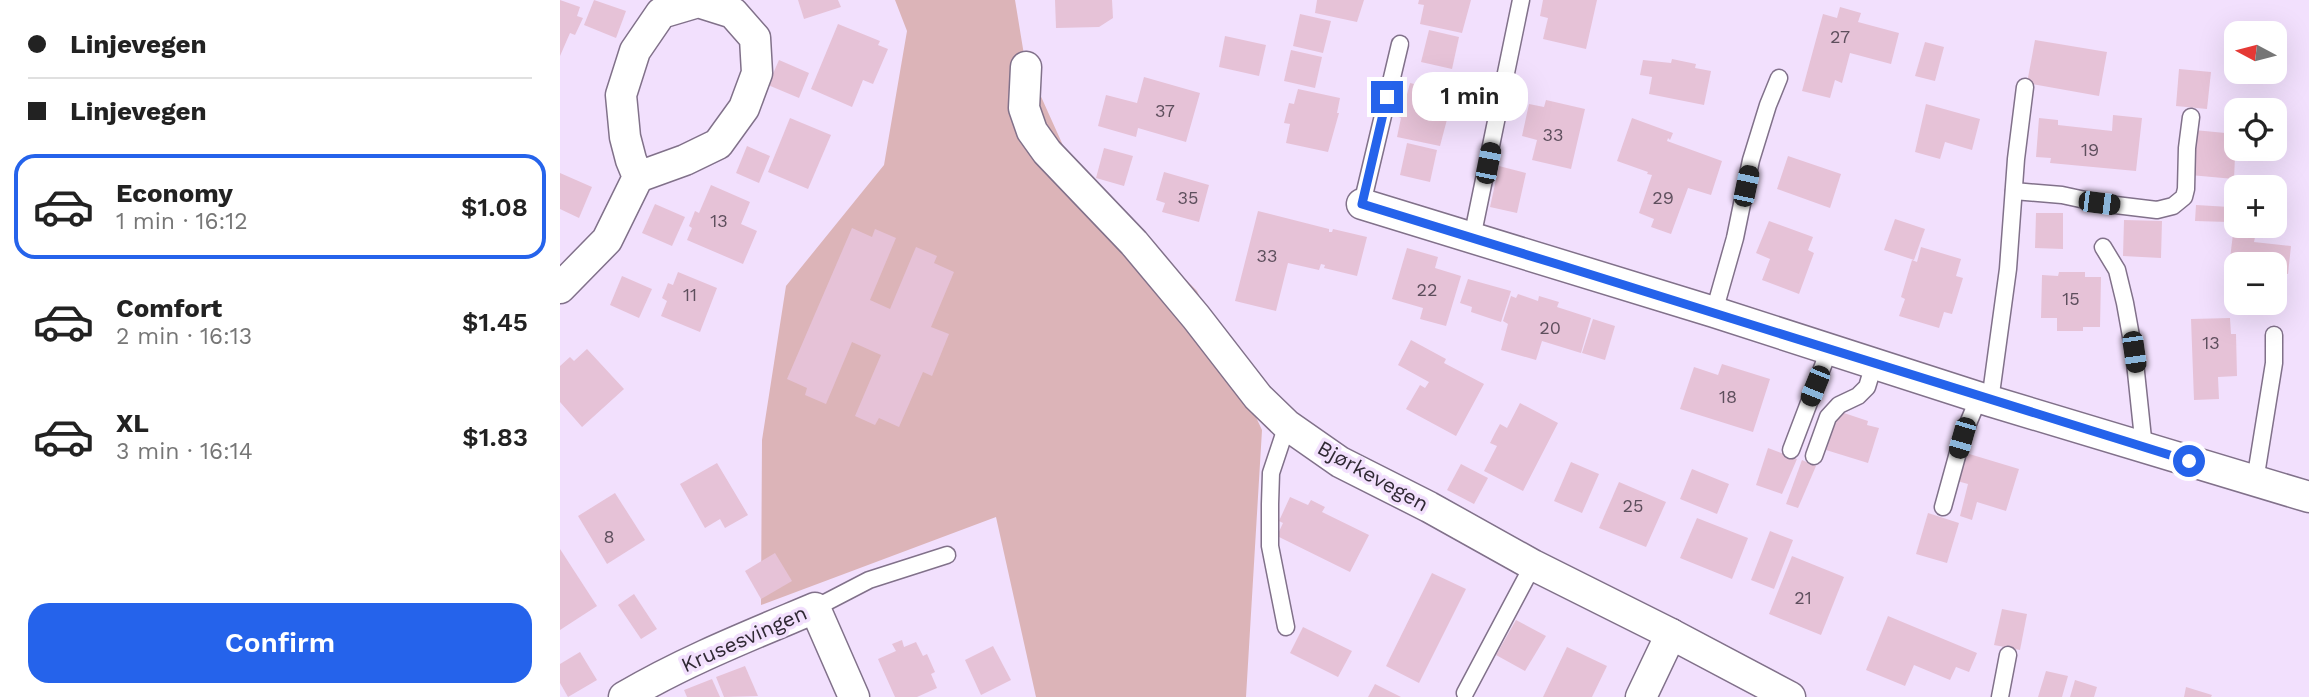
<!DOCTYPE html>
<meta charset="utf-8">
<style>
body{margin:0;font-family:"Work Sans",sans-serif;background:#f6f6f6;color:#222;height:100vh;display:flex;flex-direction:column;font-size:26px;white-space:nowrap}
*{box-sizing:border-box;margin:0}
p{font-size:23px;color:#767676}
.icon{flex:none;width:38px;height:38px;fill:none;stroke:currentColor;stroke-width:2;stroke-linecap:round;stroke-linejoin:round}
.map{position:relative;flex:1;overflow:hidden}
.sheet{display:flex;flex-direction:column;background:#fff;width:560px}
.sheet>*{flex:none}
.banner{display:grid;align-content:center;height:154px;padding:0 28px;background:#fff}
.needle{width:46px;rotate:277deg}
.tools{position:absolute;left:1664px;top:21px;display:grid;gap:14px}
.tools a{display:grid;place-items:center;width:63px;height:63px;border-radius:14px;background:#fff;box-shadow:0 7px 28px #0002;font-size:35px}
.end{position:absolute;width:32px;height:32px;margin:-16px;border:9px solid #2563eb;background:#fff;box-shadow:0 0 0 4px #fff}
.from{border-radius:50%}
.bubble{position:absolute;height:49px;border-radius:21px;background:#fff;box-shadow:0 7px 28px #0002;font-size:23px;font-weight:600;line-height:49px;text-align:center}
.car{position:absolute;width:21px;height:42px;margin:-21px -10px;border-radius:9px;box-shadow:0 0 5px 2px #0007;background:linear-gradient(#222 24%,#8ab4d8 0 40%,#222 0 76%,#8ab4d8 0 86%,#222 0)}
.banner b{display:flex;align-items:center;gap:24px;height:66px;font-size:26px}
.banner b+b{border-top:2px solid #e0e0e0}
.banner i{width:18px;height:18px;background:#222}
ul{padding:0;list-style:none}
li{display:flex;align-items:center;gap:21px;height:105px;margin:0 14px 10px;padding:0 14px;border:4px solid transparent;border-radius:21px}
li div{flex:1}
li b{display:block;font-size:26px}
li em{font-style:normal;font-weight:600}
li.selected{border-color:#2563eb}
li>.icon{width:63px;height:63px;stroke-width:1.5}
.action{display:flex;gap:14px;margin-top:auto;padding:14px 28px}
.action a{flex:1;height:80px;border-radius:21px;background:#2563eb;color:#fff;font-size:28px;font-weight:600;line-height:80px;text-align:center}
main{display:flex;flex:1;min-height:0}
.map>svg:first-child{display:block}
</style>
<main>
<section class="sheet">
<div class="banner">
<b><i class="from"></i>Linjevegen</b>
<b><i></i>Linjevegen</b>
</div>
<ul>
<li class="selected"><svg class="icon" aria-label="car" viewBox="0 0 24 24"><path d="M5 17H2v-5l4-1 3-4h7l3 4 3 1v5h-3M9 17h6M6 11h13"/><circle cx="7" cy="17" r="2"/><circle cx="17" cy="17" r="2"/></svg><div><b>Economy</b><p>1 min · 16:12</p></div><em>$1.08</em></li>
<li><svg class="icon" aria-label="car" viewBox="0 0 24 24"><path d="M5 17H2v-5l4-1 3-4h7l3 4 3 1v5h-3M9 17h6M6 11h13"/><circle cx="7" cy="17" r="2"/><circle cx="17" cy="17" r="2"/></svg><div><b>Comfort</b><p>2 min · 16:13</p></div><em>$1.45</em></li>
<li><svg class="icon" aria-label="car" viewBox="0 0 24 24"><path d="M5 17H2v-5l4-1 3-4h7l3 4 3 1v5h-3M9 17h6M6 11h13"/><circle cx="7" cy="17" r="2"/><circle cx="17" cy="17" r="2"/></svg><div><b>XL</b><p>3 min · 16:14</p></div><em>$1.83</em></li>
</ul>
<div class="action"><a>Confirm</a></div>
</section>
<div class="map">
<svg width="1749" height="697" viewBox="0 0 1749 697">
<rect width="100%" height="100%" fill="#f2e0fd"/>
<path fill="#dcb4b8" d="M335,0H455L465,61L510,161L637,291L702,430L686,697H476L436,517L201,605L202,440L226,286L324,165L347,31Z"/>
<g fill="#e6c2d7">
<path d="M0,0L20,7L17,16L23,18L15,35L10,33L0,56Z"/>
<path d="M34,0L66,11L56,38L24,25Z"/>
<path d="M238,0H278L281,7L244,19Z"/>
<path d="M495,0H552L553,18L539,27L496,28Z"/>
<path d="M757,0H804L797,22L755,13Z"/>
<path d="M859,0H911L902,33L860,24L864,5L858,4Z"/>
<path d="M983,0H1037L1026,49L983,39L988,18L980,16Z"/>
<path d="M1280,7L1301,13L1298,22L1339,33L1331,64L1290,53L1282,83L1275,80L1270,98L1242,91L1263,14L1277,18Z"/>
<path d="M740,14L771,21L763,53L733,46Z"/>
<path d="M278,24L320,41L318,45L328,49L313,84L303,80L292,107L251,89Z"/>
<path d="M869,30L899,37L892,69L861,62Z"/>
<path d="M665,36L706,45L699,76L659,67Z"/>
<path d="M1475,40L1547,52L1539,96L1467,83Z"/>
<path d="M1365,42L1384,47L1375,81L1355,76Z"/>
<path d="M731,50L762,57L755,88L724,81Z"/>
<path d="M1112,59L1136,64L1135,68L1151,71L1144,105L1089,94L1092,77L1080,75L1083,60L1111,63Z"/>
<path d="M219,60L249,73L239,98L208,85Z"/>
<path d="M1619,69L1651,72L1647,109L1616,106Z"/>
<path d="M584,77L640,93L626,142L578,128L576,137L538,126L546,95L577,103Z"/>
<path d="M850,83L891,93L888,107L890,108L880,146L837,137L841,118L836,116L841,97L846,98Z"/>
<path d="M738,89L780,98L777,113H779L768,152L726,143L730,124L724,123L729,103L734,104Z"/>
<path d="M986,100L1025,109L1011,169L972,160L977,140L962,136L969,104L984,107Z"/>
<path d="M1366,104L1420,119L1412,150L1385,142L1380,159L1355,152Z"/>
<path d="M1553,115L1582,118L1576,171L1490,163L1491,158L1476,157L1479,118L1498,120V125L1552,131Z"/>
<path d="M230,118L271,135L248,189L208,172Z"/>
<path d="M1072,118L1113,133L1110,140L1108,138L1107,141L1162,161L1151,195L1128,188L1111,234L1091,227L1094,219L1079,213L1092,175L1087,174L1088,172L1057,161Z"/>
<path d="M1634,130L1676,134L1674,179L1630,175Z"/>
<path d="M847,143L877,150L870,182L840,175Z"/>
<path d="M187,146L210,156L199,183L176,173Z"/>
<path d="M544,148L573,156L564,186L536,178Z"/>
<path d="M1228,156L1281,174L1270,208L1217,189Z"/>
<path d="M939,166L966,173L957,213L930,207Z"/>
<path d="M604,172L649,185L639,222L602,212L605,203L596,200Z"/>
<path d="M0,173L32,187L19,218L0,209Z"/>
<path d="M151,185L190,202L181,224L197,231L183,264L127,240L132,228L129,226L135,211L139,213Z"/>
<path d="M95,204L125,217L112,246L82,233Z"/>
<path d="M1636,205L1670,207L1669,222L1635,221Z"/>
<path d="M698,211L769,229V232H772L773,229L807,237L797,276L764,268L765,265L761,264L759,270L728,263L716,311L675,301Z"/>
<path d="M1476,213H1503V249L1475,248Z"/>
<path d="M1335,219L1365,229L1354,260L1324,250Z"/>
<path d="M1564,220L1602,221L1601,258L1563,256Z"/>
<path d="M1209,221L1253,237L1248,250L1254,253L1239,294L1202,280L1210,259L1196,253Z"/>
<path d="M292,228L312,237L315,229L336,238L310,300L330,309L356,247L377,256L374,263L394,272L371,327L389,334L372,376L363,372L339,427L319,418L315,425L295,416L321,355L292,342L266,404L245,395L247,388L227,379Z"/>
<path d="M1673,234L1695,237L1694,242L1731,246L1728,274L1715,272V264H1676V268L1669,267Z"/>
<path d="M1361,247L1401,259L1396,276L1403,278L1392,314L1384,312L1379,328L1339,316L1345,299L1341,297L1352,260L1357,262Z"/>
<path d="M847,248L878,257L875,268L901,276L886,326L860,319L863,308L832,299Z"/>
<path d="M118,272L157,288L140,332L101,316L107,301L102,298L108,283L113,285Z"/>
<path d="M1499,272H1525V277H1541L1540,327H1523V331H1497V318H1481L1482,275L1498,276Z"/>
<path d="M62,276L92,289L79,318L50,305Z"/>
<path d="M908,279L951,291L941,322L911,312L912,307L900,303Z"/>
<path d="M958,294L978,301L979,296L999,302L997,307L1031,318L1021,353L982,341L976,360L941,350L948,324L943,321L951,296L956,298Z"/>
<path d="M1670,318L1671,334H1676L1677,376L1658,377L1659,399L1634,400L1631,319Z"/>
<path d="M1033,319L1055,326L1045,360L1022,353Z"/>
<path d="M851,340L886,359L884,363L924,384L896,436L846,409L860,385L865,388L869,382L838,365Z"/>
<path d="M27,349L64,389L22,427L0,402V366L10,357L14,361Z"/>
<path d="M1162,364L1210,379L1193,432L1120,409L1134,367L1158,375Z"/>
<path d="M960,403L998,423L963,491L924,471L937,446L930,443L935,433L940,424L947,428Z"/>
<path d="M1278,411L1308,421L1307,425L1319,428L1308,463L1266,450Z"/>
<path d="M1208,448L1237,459L1222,494L1196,485Z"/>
<path d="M1406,453L1459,469L1446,511L1417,502L1412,520L1400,516L1408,484L1397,481Z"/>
<path d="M1242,460L1256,466L1238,508L1226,504Z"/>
<path d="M1011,462L1039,474L1022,513L994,501Z"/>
<path d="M157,463L188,515L165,528L160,519L145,528L120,484Z"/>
<path d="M901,464L928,478L914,504L887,490Z"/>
<path d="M1132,469L1169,484L1157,514L1120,499Z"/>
<path d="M1059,482L1106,502L1086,547L1039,528Z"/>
<path d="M55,493L85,540L47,564L18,516Z"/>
<path d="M730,497L748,505L751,500L765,507L762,512L809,535L790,572L717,536L723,523L719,521Z"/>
<path d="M1368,513L1399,523L1387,563L1356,554Z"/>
<path d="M1137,518L1188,538L1172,579L1120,558Z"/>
<path d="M1210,531L1233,540L1214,589L1191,580Z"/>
<path d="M0,549L37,606L0,630Z"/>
<path d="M215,553L232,581L201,599L185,571Z"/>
<path d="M1232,556L1284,577L1261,635L1209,614Z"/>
<path d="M872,573L906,589L859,683L826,666Z"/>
<path d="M74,594L97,629L81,639L58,605Z"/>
<path d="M1442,609L1467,614L1460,650L1434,645Z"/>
<path d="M1328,616L1417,653L1409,672L1396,667L1390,680L1354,665L1345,686L1306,670Z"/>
<path d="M956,620L986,636L965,671L936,655Z"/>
<path d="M743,627L792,651L778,677L730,653Z"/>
<path d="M342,640L344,647L356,642L363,656L367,654L375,672L371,674L377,688L357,697H335L318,659L336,651L332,644Z"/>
<path d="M433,646L451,680L421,695L405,660Z"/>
<path d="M1007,647L1047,666L1032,697H983Z"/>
<path d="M20,652L37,680L8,697L0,683V664Z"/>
<path d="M185,666L198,696L164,697L156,677Z"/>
<path d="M1486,671L1508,676L1502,697H1478Z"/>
<path d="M152,679L160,697H127L124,690Z"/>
<path d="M1515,680L1537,687L1534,697H1510Z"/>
<path d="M815,684L841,697H808Z"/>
<path d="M1626,687L1652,695L1651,697H1624Z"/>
</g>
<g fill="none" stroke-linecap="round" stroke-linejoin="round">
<g stroke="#81718a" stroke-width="19">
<g id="lane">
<path d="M1454,191L1502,195L1539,203L1597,210L1613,206L1624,197L1626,189L1627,148L1631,117"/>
<path d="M802,204L840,44"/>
<path d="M912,238L961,0"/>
<path d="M1543,247L1557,270L1565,303L1574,353L1584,448"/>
<path d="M1154,312L1175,238L1191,160L1208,105L1219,78"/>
<path d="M1430,401L1448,269L1456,159L1465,87"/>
<path d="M1231,450L1269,350"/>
<path d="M1254,456L1268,417L1279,405L1298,396L1307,387L1314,364"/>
<path d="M1695,481L1714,363V335"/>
<path d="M1383,507L1402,438L1419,397"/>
<path d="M255,608L309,580L387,555"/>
<path d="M726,627L710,546V504L711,473L727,425"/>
<path d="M905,693L973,565"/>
<path d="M1440,697L1448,655"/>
</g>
</g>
<g stroke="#81718a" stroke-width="33">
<g id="street">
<path d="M466,67L464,108L472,131L487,152L574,243L636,317L698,397L727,425L780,462L869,507L973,565L1111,634L1230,697"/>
<path d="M802,204L1154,312L1430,401L1749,497"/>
<path d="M0,288L47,240L78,177L125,160L158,144L184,108L197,73L195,38L173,13L138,2L101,13L75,51L61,95L65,137L71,160L78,177"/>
<path d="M64,697C125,661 191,635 255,608L294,697"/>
<path d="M1081,697L1111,634"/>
</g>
</g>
<use href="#lane" stroke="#fff" stroke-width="16"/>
<use href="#street" stroke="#fff" stroke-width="30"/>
</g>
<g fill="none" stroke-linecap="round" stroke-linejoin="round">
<path stroke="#2563eb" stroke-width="9" d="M827,97L802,204C1078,288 1352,377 1629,461"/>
</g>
<g text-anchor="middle" stroke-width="7" stroke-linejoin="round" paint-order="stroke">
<g font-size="18" fill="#5e4f5d">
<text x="1280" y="43">27</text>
<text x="605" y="117">37</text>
<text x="993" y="141">33</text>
<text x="1530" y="156">19</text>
<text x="628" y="204">35</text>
<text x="1103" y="204">29</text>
<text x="159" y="227">13</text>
<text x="707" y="262">33</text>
<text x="867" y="296">22</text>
<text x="130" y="301">11</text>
<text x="1511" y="305">15</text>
<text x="990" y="334">20</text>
<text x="1651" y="349">13</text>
<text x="1168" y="403">18</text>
<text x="1073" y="512">25</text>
<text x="49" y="543">8</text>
<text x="1243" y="604">21</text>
</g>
<g font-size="21" fill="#302934" stroke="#f2e0fd">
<text transform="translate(813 476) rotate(29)" y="7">Bjørkevegen</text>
<text transform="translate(184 639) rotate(-24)" y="7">Krusesvingen</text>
</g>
</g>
</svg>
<div class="tools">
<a><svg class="needle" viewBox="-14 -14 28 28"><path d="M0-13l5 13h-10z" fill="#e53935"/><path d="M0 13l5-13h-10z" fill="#767676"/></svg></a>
<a><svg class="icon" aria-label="locate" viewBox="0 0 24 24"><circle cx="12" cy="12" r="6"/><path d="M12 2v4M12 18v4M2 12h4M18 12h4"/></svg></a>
<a>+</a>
<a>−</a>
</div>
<i class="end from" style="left:1629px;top:461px"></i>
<i class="end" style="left:827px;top:97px"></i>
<div class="bubble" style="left:852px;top:72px;width:116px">1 min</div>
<i class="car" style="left:928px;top:163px;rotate:11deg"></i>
<i class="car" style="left:1186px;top:186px;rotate:12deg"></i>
<i class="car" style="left:1539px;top:203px;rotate:97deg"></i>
<i class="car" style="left:1574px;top:352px;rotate:172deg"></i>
<i class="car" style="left:1255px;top:386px;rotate:202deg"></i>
<i class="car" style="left:1402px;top:438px;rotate:196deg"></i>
</div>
</main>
